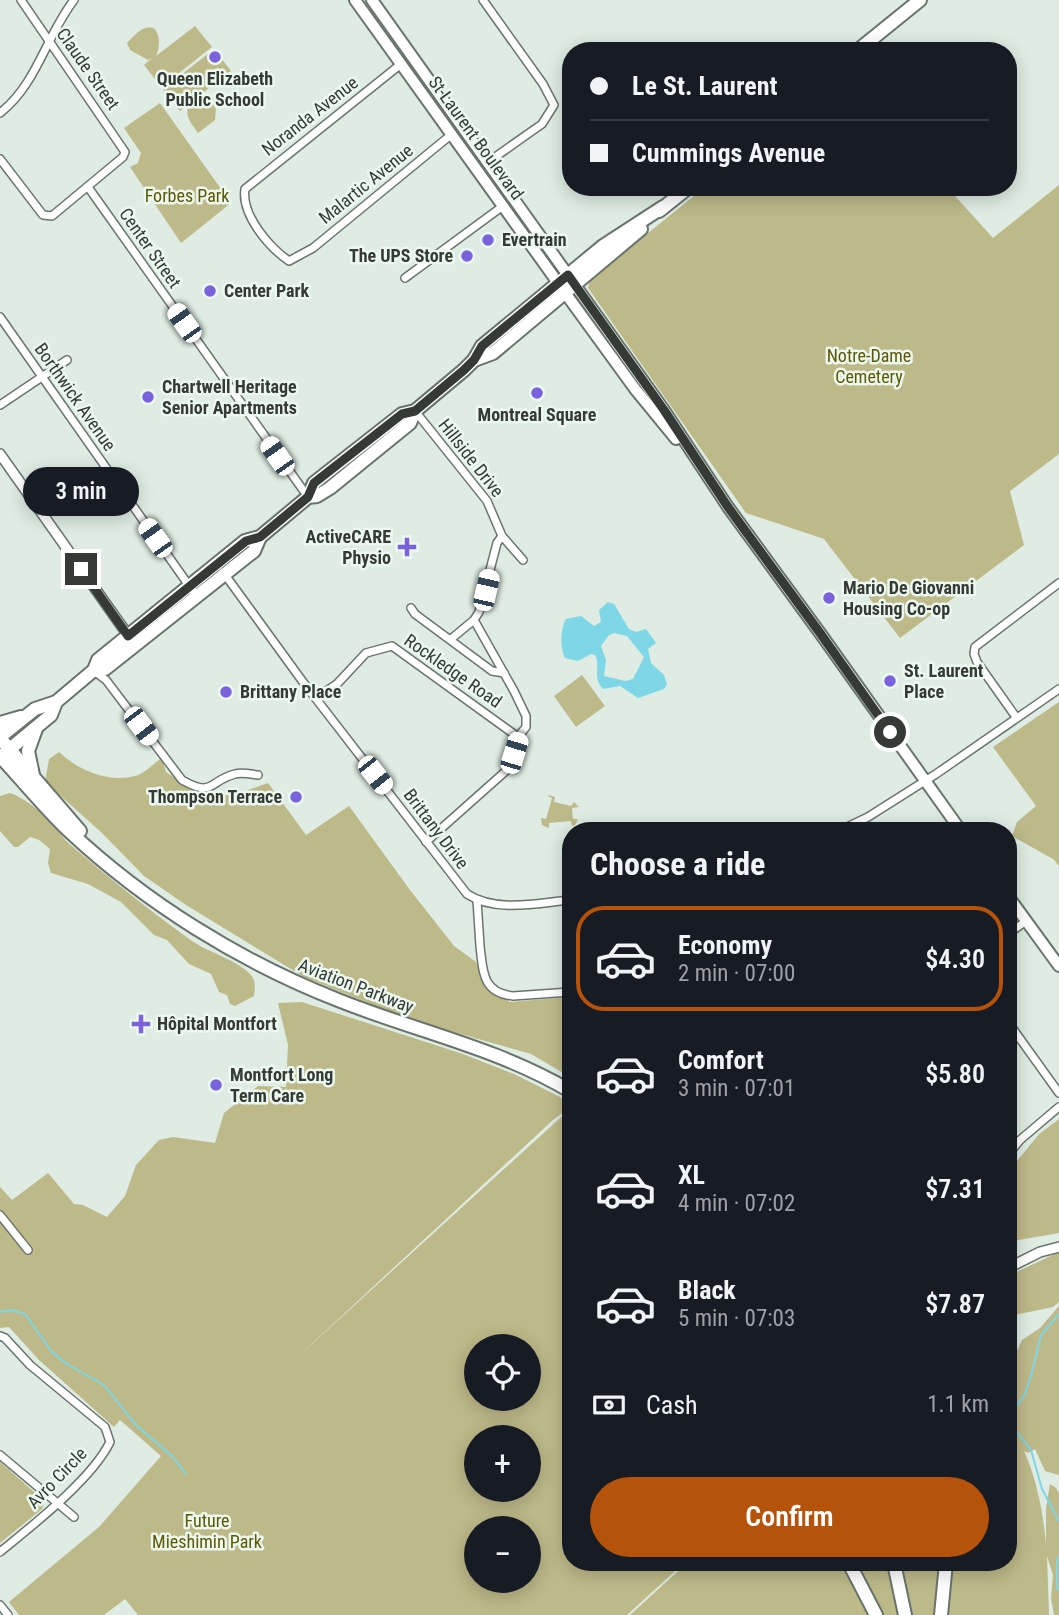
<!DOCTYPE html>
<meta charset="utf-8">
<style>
body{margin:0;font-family:"Roboto Condensed",sans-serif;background:#20242c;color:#f1f3f6;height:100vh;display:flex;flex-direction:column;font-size:26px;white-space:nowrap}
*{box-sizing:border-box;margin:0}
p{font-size:23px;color:#9ea1a6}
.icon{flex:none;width:38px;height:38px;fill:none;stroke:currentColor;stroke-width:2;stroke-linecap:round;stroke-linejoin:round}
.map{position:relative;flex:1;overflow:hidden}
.drawer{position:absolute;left:562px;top:822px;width:455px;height:749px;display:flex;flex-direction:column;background:#171b24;border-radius:28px;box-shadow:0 4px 18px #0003}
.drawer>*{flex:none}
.hud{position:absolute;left:562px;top:42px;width:455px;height:154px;border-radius:28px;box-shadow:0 4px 18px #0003;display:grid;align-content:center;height:154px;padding:0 28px;background:#171b24}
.controls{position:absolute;left:464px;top:1334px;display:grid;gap:14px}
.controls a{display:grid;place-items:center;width:77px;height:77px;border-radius:50%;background:#171b24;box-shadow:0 4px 18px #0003;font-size:35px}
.end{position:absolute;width:32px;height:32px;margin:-16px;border:9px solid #353a36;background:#fff;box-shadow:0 0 0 4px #fff}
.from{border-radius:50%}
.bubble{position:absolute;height:49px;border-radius:24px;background:#171b24;box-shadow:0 4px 18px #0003;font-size:23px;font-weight:600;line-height:49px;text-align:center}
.car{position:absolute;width:21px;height:42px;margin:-21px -10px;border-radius:9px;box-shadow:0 0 5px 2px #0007;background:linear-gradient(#fff 24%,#345 0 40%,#fff 0 76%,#345 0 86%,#fff 0)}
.hud b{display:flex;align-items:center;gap:24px;height:66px;font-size:26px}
.hud b+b{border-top:2px solid #363941}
.hud i{width:18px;height:18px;background:#f1f3f6}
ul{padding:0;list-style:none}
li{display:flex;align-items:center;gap:21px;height:105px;margin:0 14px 10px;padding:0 14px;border:4px solid transparent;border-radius:28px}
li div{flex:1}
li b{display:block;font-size:26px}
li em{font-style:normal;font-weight:600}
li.current{border-color:#b45309}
li>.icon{width:63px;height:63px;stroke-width:1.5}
h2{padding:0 28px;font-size:32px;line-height:84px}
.pay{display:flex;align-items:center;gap:18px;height:77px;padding:0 28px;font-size:26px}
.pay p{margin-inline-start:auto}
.button{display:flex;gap:14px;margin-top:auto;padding:14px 28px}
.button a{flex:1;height:80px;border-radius:42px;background:#b45309;color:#fff;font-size:28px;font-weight:600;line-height:80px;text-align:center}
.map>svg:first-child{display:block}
</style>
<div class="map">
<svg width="1059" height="1615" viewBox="0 0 1059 1615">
<rect width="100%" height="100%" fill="#deece3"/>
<g fill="#beb989" fill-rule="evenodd">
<path d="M195,26L212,47L161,87L144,65L152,58L148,60L130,50L127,43C131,39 136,33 141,30C160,19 162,45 156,56Z"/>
<path d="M214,49L231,71L192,101L210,100L216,109L215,120L198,133C191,123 183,115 190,103L180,111L163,89Z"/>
<path d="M160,103L231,203L181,243L130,167L138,163L141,153L124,128Z"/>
<path d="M1059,185V454L1010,491L1024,545L900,638L824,539L746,513L588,288L590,280L705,187H947L993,238Z"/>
<path d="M582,675L605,706L576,727L554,696Z"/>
<path d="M1059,702V866L1053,859L1012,836L1017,822L1036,806L993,747Z"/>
<path d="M59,752C78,770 108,783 135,776C144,774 154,763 162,758L166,772L201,795H234L268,783L306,835L349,806L410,890L454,946L476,962L484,985L510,1002L570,997V1077L531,1054L408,1019L304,977L186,905L144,876L101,832L45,782L49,759Z"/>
<path d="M10,793C34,802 52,823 67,842C108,877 151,912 195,943C211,953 239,961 251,975C256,981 255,988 254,996L235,1006L230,1004L227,995L219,992L211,974L189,964L167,940L154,935L121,902L88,884L51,873L48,863L50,849L39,840L30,837L18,847H14L0,831V796Z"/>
<path d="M549,795L555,797L554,802L571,806L574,802L579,807L572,808L573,819H578L575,825L572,826L571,821L549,823V828L542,825L541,818L546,819L552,798L548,796Z"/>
<path d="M302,1002L463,1054L514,1074L570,1102V1108L554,1119L291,1363L570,1109V1563H684L627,1615H138L125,1599L104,1615H19L9,1602L99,1527L161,1456L120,1420L114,1427L39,1360L9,1327L0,1328V1187L12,1200L48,1173L74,1204L83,1205L107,1217L125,1196L136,1165L159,1140L173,1137L215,1143L224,1113L258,1086L286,1087L288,1045L278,1003ZM476,1346H528V1398H476ZM476,1437H528V1489H476ZM476,1528H528V1580H476Z"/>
<path d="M1059,1119V1233L1008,1242V1172L1039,1134Z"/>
<path d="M1059,1252V1302L1053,1307L1010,1316L1008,1321V1276Z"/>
<path d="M1059,1306V1475L1045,1471L1035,1449L1028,1453L1024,1451C1037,1480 1043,1512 1046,1544V1508L1050,1484L1056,1488L1059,1493V1615H1054L1051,1598L1053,1575L1047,1556L1049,1615H630L687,1563H1008V1383L1015,1368L1016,1353L1022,1340L1040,1328Z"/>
<path d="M0,1462L41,1498L44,1504L42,1509L0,1543Z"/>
</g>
<path fill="#7dd7e6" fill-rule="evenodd" d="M608,602L614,604L629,629L636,632L646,629L656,643L648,649L651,663L664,675L667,684L664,689L638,698L620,686L603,689C592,678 601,667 595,655L591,654L578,661L565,658C560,648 560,629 566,619L581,616L594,626L601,622L599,610ZM614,633L627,636L644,657L633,679L625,681L604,676L606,660L601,646L609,635Z"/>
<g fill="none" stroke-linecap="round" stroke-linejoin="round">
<g stroke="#7dd7e6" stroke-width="2">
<path d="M0,1312L11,1310L25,1314L52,1352L67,1364L104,1385L136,1425L172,1456L186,1474"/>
<path d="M1059,1314L1041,1335L1031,1376L1025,1394L1016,1407V1431L1031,1450L1042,1489L1059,1521"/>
<path d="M1059,1556L1057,1562V1589H1059"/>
</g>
<g stroke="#69756c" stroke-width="10">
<g id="minor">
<path d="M483,0L543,84L554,105L542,124L488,162"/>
<path d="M401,64L245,189C241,215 269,247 289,261L313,248L452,134"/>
<path d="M0,113C37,84 46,36 74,0"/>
<path d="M0,159L43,215L52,216L123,157L125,152L21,0"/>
<path d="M88,187L308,497"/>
<path d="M405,278L503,206"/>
<path d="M0,317L197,597"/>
<path d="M0,405L67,360"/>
<path d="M415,411L487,501L502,536L523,560"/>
<path d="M223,572L303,682L467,894C496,913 538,903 570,900"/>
<path d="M411,608L415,614L492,671L504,673"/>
<path d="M451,639L474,620L479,612L497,543L502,536"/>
<path d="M94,671L106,680L182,780C214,798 208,781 235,774C242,772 250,774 258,775"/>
<path d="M316,698L337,684L366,653L392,646L518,737"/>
<path d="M1016,717L977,662L974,654L975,647L1059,583"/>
<path d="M839,831L868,817L936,774L1059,689"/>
<path d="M426,842L507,770L518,737L526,727V716L514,691L474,620"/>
<path d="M477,900C478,916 479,931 480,946C483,971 482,993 513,996L570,992"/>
<path d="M1008,934L1026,921"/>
<path d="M1008,1022L1059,1093"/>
<path d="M1008,1155L1020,1140L1059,1107"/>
<path d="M0,1215L28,1250"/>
<path d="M0,1336L5,1338L30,1365L105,1427L110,1442C92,1479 33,1525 0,1552"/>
<path d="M0,1455L74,1517"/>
<path d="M0,1605L8,1615"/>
</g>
</g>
<g stroke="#69756c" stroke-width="12">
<g id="tertiary">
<path d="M0,454L130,638"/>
<path d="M1008,1268L1040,1252L1059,1247"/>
</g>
</g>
<g stroke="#69756c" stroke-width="14">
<g id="secondary">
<path d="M355,0L571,301L635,389L676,439"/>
<path d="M372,0L664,410L728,507L820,633L961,831"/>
<path d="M1008,896L1059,966"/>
</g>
</g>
<g stroke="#69756c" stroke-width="16">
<g id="primary">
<path d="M857,51L920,0"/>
<path d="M659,211L689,187"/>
<path d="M474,360L493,353L641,229"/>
<path d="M308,497L314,483L402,414L415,411L464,370L474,360L482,346L603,246L663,207"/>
<path d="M94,670L105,669L254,551L260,537"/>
<path d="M0,723L21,717"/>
<path d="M0,737L35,709L56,702L94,670L98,660L245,541L260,537L308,497L317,496L330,488L410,423L415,411"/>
<path d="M0,738L80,831"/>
<path d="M5,753L51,715L56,702"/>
<path d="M0,756C23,781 44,807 69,831C146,903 239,961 338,1000C415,1031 498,1048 570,1091"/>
<path d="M33,775L28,751L36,729"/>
<path d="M849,1563L876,1615"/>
<path d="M894,1563L905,1615"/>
<path d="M941,1615L946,1563"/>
</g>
</g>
<use href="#minor" stroke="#fff" stroke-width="7"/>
<use href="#tertiary" stroke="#fff" stroke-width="9"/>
<use href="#secondary" stroke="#fff" stroke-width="10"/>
<use href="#primary" stroke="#fff" stroke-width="12"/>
</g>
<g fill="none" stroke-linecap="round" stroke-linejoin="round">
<path stroke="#353a36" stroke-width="9" d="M81,569L128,636L246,541L260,537L308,497L314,483L402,414L415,411L464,370L474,360L482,346L568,275L664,410L728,507L820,633L890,732"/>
</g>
<g fill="#7b62dd" stroke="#ecf9f0" stroke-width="2.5">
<circle cx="215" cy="57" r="7"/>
<circle cx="488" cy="240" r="7"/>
<circle cx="467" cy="256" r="7"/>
<circle cx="210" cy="291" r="7"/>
<circle cx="537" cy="393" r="7"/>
<circle cx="148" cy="397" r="7"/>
<path d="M403.5 536.5h7v7h7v7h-7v7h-7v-7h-7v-7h7z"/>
<circle cx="829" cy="598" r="7"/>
<circle cx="890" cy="681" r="7"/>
<circle cx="226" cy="692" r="7"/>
<circle cx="296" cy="797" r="7"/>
<path d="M137.5 1013.5h7v7h7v7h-7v7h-7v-7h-7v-7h7z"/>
<circle cx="216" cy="1085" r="7"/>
</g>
<g text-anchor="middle" stroke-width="5" stroke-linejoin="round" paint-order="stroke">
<g font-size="18" fill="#353a36" stroke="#ecf9f0">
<text transform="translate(88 69) rotate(55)" y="6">Claude Street</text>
<text transform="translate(310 116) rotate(-38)" y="6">Noranda Avenue</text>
<text transform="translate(476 138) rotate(54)" y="6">St-Laurent Boulevard</text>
<text transform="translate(366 184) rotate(-39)" y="6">Malartic Avenue</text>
<text transform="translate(150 248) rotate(55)" y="6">Center Street</text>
<text transform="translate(75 397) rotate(55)" y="6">Borthwick Avenue</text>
<text transform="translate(471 458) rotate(52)" y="6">Hillside Drive</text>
<text transform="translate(453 671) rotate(35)" y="6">Rockledge Road</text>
<text transform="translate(436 829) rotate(53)" y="6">Brittany Drive</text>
<text transform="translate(356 986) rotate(21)" y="6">Aviation Parkway</text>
<text transform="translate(57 1478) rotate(-46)" y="6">Avro Circle</text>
</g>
<g font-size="18" font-weight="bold" fill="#353a36" stroke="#ecf9f0" text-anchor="start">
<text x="215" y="85" text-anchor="middle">Queen Elizabeth<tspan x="215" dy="21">Public School</tspan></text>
<text x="502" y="246">Evertrain</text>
<text x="453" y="262" text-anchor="end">The UPS Store</text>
<text x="224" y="297">Center Park</text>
<text x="162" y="393">Chartwell Heritage<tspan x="162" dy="21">Senior Apartments</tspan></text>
<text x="537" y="421" text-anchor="middle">Montreal Square</text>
<text x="391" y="543" text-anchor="end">ActiveCARE<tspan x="391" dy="21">Physio</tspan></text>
<text x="843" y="594">Mario De Giovanni<tspan x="843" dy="21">Housing Co-op</tspan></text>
<text x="904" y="677">St. Laurent<tspan x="904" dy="21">Place</tspan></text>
<text x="240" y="698">Brittany Place</text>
<text x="282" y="803" text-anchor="end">Thompson Terrace</text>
<text x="157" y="1030">Hôpital Montfort</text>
<text x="230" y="1081">Montfort Long<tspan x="230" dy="21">Term Care</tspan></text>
</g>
<g font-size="18" fill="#5f5700" stroke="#ecf9f0">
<text x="187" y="202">Forbes Park</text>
<text x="869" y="362">Notre-Dame<tspan x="869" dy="21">Cemetery</tspan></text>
<text x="207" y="1527">Future<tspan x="207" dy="21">Mieshimin Park</tspan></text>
</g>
</g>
</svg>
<div class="controls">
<a><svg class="icon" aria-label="locate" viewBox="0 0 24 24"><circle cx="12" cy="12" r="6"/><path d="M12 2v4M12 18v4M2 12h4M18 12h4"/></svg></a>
<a>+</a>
<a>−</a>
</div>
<i class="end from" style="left:890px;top:732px"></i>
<i class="end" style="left:81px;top:569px"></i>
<div class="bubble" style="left:23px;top:467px;width:116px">3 min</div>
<i class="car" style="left:184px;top:323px;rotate:325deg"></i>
<i class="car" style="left:277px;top:456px;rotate:325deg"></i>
<i class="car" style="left:155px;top:538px;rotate:325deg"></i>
<i class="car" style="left:486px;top:590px;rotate:13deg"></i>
<i class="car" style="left:141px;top:726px;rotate:143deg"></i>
<i class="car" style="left:514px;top:753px;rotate:17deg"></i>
<i class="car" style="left:375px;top:775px;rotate:142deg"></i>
<div class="hud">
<b><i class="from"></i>Le St. Laurent</b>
<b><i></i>Cummings Avenue</b>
</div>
<section class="drawer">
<h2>Choose a ride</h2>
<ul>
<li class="current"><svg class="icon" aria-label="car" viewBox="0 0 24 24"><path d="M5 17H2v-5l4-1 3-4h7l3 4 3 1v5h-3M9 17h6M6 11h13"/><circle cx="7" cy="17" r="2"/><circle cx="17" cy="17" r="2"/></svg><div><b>Economy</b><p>2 min · 07:00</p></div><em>$4.30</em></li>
<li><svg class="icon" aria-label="car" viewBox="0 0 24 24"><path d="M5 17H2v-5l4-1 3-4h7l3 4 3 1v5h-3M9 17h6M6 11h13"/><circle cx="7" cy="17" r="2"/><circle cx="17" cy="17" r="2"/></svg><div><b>Comfort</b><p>3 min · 07:01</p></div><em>$5.80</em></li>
<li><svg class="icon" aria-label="car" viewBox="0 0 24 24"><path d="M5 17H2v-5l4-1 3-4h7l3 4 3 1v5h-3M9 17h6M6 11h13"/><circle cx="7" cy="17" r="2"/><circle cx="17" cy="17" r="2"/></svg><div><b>XL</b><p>4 min · 07:02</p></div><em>$7.31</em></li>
<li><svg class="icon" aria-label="car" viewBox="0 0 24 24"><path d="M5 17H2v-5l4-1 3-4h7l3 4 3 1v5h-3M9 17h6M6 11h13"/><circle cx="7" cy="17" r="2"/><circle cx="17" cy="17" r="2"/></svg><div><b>Black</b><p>5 min · 07:03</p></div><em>$7.87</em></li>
</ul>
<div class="pay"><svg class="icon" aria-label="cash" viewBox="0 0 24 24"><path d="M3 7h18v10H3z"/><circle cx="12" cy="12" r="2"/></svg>Cash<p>1.1 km</p></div>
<div class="button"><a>Confirm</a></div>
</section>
</div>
